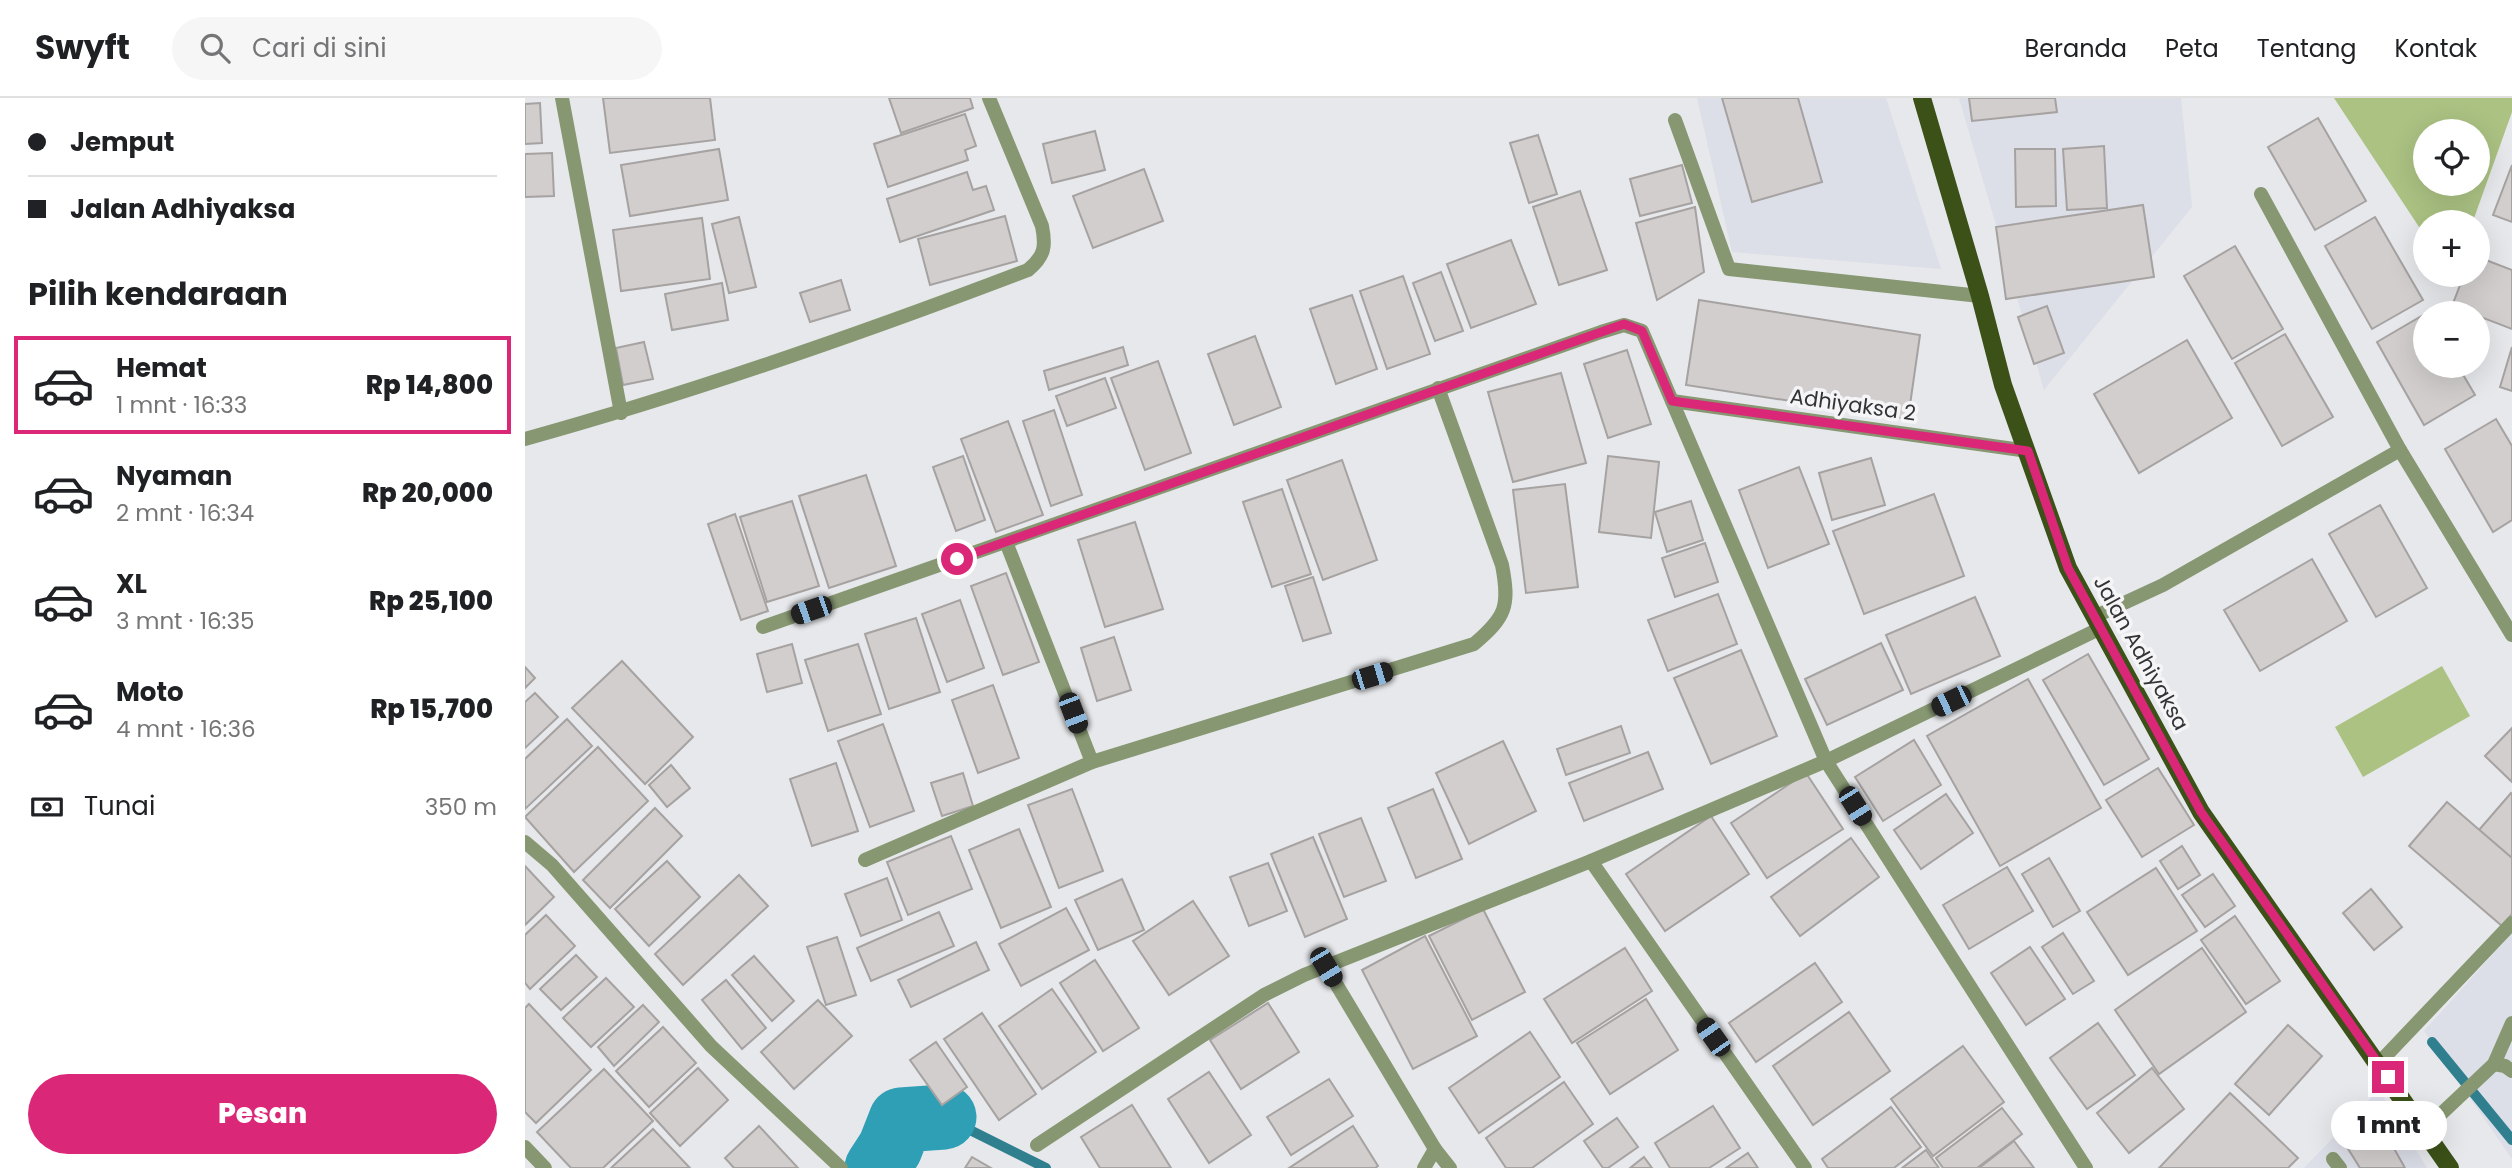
<!DOCTYPE html>
<html lang="id">
<meta charset="utf-8">
<style>
body{margin:0;font-family:Poppins,sans-serif;background:#f6f6f6;color:#202124;height:100vh;display:flex;flex-direction:column;font-size:26px;white-space:nowrap}
*{box-sizing:border-box;margin:0}
p{font-size:23px;color:#757577}
.icon{flex:none;width:38px;height:38px;fill:none;stroke:currentColor;stroke-width:2;stroke-linecap:round;stroke-linejoin:round}
.map{position:relative;flex:1;overflow:hidden}
.panel{display:flex;flex-direction:column;background:#fff;width:525px}
.panel>*{flex:none}
.banner{display:grid;align-content:center;height:154px;padding:0 28px;background:#fff}
.controls{position:absolute;left:1888px;top:21px;display:grid;gap:14px}
.controls a{display:grid;place-items:center;width:77px;height:77px;border-radius:50%;background:#fff;box-shadow:0 7px 28px #0002;font-size:35px}
.end{position:absolute;width:32px;height:32px;margin:-16px;border:9px solid #db2777;background:#fff;box-shadow:0 0 0 4px #fff}
.from{border-radius:50%}
.bubble{position:absolute;height:49px;border-radius:24px;background:#fff;box-shadow:0 7px 28px #0002;font-size:23px;font-weight:800;line-height:49px;text-align:center}
.car{position:absolute;width:21px;height:42px;margin:-21px -10px;border-radius:9px;box-shadow:0 0 5px 2px #0007;background:linear-gradient(#222 24%,#8ab4d8 0 40%,#222 0 76%,#8ab4d8 0 86%,#222 0)}
.banner b{display:flex;align-items:center;gap:24px;height:66px;font-size:26px}
.banner b+b{border-top:2px solid #e0e0e0}
.banner i{width:18px;height:18px;background:#202124}
ul{padding:0;list-style:none}
li{display:flex;align-items:center;gap:21px;height:98px;margin:0 14px 10px;padding:0 14px;border:4px solid transparent;border-radius:0px}
li div{flex:1}
li b{display:block;font-size:26px}
li em{font-style:normal;font-weight:800}
li.current{border-color:#db2777}
li>.icon{width:63px;height:63px;stroke-width:1.5}
h2{padding:0 28px;font-size:32px;line-height:84px}
.pay{display:flex;align-items:center;gap:18px;height:77px;padding:0 28px;font-size:26px}
.pay p{margin-inline-start:auto}
.action{display:flex;gap:14px;margin-top:auto;padding:14px 28px}
.action a{flex:1;height:80px;border-radius:42px;background:#db2777;color:#fff;font-size:28px;font-weight:800;line-height:80px;text-align:center}
header{display:flex;align-items:center;gap:42px;box-sizing:border-box;height:98px;padding:0 35px;background:#fff;border-bottom:2px solid #e0e0e0}
header strong{font-size:33px}
nav{display:flex;gap:38px;margin-inline-start:auto;font-size:24px}
.search{width:490px;height:63px;background:#f6f6f6;display:flex;align-items:center;gap:18px;box-sizing:border-box;padding:0 24px;border-radius:38px;color:#757577;font-size:26px}
main{display:flex;flex:1;min-height:0}
.map>svg:first-child{display:block}
</style>
<header>
<strong>Swyft</strong>
<div class="search"><svg class="icon" aria-label="search" viewBox="0 0 24 24"><circle cx="10" cy="10" r="6"/><path d="M15 15l6 6"/></svg>Cari di sini</div>
<nav><a>Beranda</a><a>Peta</a><a>Tentang</a><a>Kontak</a></nav>
</header>
<main>
<section class="panel">
<div class="banner">
<b><i class="from"></i>Jemput</b>
<b><i></i>Jalan Adhiyaksa</b>
</div>
<h2>Pilih kendaraan</h2>
<ul>
<li class="current"><svg class="icon" aria-label="car" viewBox="0 0 24 24"><path d="M5 17H2v-5l4-1 3-4h7l3 4 3 1v5h-3M9 17h6M6 11h13"/><circle cx="7" cy="17" r="2"/><circle cx="17" cy="17" r="2"/></svg><div><b>Hemat</b><p>1 mnt · 16:33</p></div><em>Rp 14,800</em></li>
<li><svg class="icon" aria-label="car" viewBox="0 0 24 24"><path d="M5 17H2v-5l4-1 3-4h7l3 4 3 1v5h-3M9 17h6M6 11h13"/><circle cx="7" cy="17" r="2"/><circle cx="17" cy="17" r="2"/></svg><div><b>Nyaman</b><p>2 mnt · 16:34</p></div><em>Rp 20,000</em></li>
<li><svg class="icon" aria-label="car" viewBox="0 0 24 24"><path d="M5 17H2v-5l4-1 3-4h7l3 4 3 1v5h-3M9 17h6M6 11h13"/><circle cx="7" cy="17" r="2"/><circle cx="17" cy="17" r="2"/></svg><div><b>XL</b><p>3 mnt · 16:35</p></div><em>Rp 25,100</em></li>
<li><svg class="icon" aria-label="car" viewBox="0 0 24 24"><path d="M5 17H2v-5l4-1 3-4h7l3 4 3 1v5h-3M9 17h6M6 11h13"/><circle cx="7" cy="17" r="2"/><circle cx="17" cy="17" r="2"/></svg><div><b>Moto</b><p>4 mnt · 16:36</p></div><em>Rp 15,700</em></li>
</ul>
<div class="pay"><svg class="icon" aria-label="cash" viewBox="0 0 24 24"><path d="M3 7h18v10H3z"/><circle cx="12" cy="12" r="2"/></svg>Tunai<p>350 m</p></div>
<div class="action"><a>Pesan</a></div>
</section>
<div class="map">
<svg width="1987" height="1070" viewBox="0 0 1987 1070">
<rect width="100%" height="100%" fill="#e7e8eb"/>
<g fill="#dcdee8">
<path d="M1172,0H1361L1416,171L1207,154Z"/>
<path d="M1434,0H1656L1667,109L1519,292Z"/>
<path d="M1987,835V1061L1899,933Z"/>
<path d="M1854,992L1902,1070H1779Z"/>
</g>
<g fill="#abc283" fill-rule="evenodd">
<path d="M1809,0H1987V14L1948,123L1900,124V138ZM1900,33H1953V86H1900Z"/>
<path d="M1917,568L1945,618L1838,679L1810,629Z"/>
</g>
<g fill="none" stroke-linecap="round" stroke-linejoin="round">
<g stroke="#307f8f" stroke-width="10">
<path d="M1907,944L1987,1042"/>
<path d="M419,1019L521,1070"/>
</g>
<path stroke="#2f9fb6" stroke-width="65" d="M352,1070L365,1050L376,1022L419,1019"/>
</g>
<g fill="#d1cecd" stroke="#a6a2a1" stroke-width="2">
<path d="M78,0H185L190,42L85,55Z"/>
<path d="M364,0H445L448,10L376,35Z"/>
<path d="M1197,0H1273L1297,84L1227,104Z"/>
<path d="M1444,0H1530L1532,14L1447,23Z"/>
<path d="M15,5L17,45L0,46V6Z"/>
<path d="M440,16L451,48L440,52L443,62L363,89L349,46Z"/>
<path d="M1793,20L1841,103L1790,132L1743,49Z"/>
<path d="M570,33L580,72L527,85L518,46Z"/>
<path d="M1013,37L1032,96L1004,105L985,45Z"/>
<path d="M1579,48L1582,110L1542,112L1538,51Z"/>
<path d="M194,51L203,102L105,118L96,67Z"/>
<path d="M1490,51H1530L1531,108L1491,109Z"/>
<path d="M27,55L29,98L0,99V56Z"/>
<path d="M1157,67L1167,105L1115,118L1105,81Z"/>
<path d="M1987,67V124L1968,117Z"/>
<path d="M619,71L638,123L568,150L548,98Z"/>
<path d="M442,74L448,92L461,88L469,112L375,144L362,101Z"/>
<path d="M1055,93L1082,172L1034,187L1008,109Z"/>
<path d="M1618,107L1629,179L1481,201L1471,129Z"/>
<path d="M1170,109L1179,174L1132,202L1111,125Z"/>
<path d="M480,118L492,163L405,187L393,141Z"/>
<path d="M214,119L231,189L204,195L187,126Z"/>
<path d="M1850,119L1898,202L1847,231L1800,148Z"/>
<path d="M177,120L185,181L96,193L88,132Z"/>
<path d="M986,142L1011,206L946,230L922,166Z"/>
<path d="M1710,148L1758,231L1707,261L1659,178Z"/>
<path d="M1953,159L1987,172V231L1927,208L1939,177H1953Z"/>
<path d="M916,174L938,233L910,243L888,185Z"/>
<path d="M878,178L905,256L862,271L835,193Z"/>
<path d="M316,182L325,212L285,224L275,195Z"/>
<path d="M197,185L203,222L147,232L140,196Z"/>
<path d="M827,197L852,271L811,286L785,211Z"/>
<path d="M1174,202L1395,237L1383,321L1161,287Z"/>
<path d="M1522,208L1539,255L1509,266L1493,219Z"/>
<path d="M1900,216V268H1933L1950,297L1899,327L1852,244Z"/>
<path d="M1760,236L1808,319L1757,348L1710,265Z"/>
<path d="M730,238L756,309L709,327L683,256Z"/>
<path d="M1662,242L1707,320L1614,375L1569,296Z"/>
<path d="M119,244L128,281L98,287L91,250Z"/>
<path d="M598,249L603,267L524,292L519,273Z"/>
<path d="M1987,249V293L1975,289Z"/>
<path d="M1102,252L1126,326L1083,340L1059,266Z"/>
<path d="M633,263L666,355L620,372L586,280Z"/>
<path d="M1036,275L1061,365L988,384L963,294Z"/>
<path d="M580,280L591,310L542,328L531,298Z"/>
<path d="M529,312L557,397L526,408L498,323Z"/>
<path d="M1971,321L1987,348V422L1968,434L1920,351Z"/>
<path d="M483,323L518,417L471,434L436,341Z"/>
<path d="M438,358L460,422L431,433L408,369Z"/>
<path d="M1083,358L1134,364L1126,440L1074,434Z"/>
<path d="M1346,360L1360,407L1307,422L1294,375Z"/>
<path d="M817,362L852,462L798,482L762,382Z"/>
<path d="M1274,369L1304,446L1243,470L1214,392Z"/>
<path d="M341,377L371,468L304,490L274,398Z"/>
<path d="M1040,386L1053,489L1001,495L988,392Z"/>
<path d="M757,391L786,476L747,489L718,404Z"/>
<path d="M1409,396L1439,478L1339,516L1308,433Z"/>
<path d="M267,403L294,488L242,504L215,419Z"/>
<path d="M1166,403L1178,442L1142,454L1130,414Z"/>
<path d="M1855,407L1902,490L1851,519L1804,436Z"/>
<path d="M210,416L243,513L216,522L183,426Z"/>
<path d="M610,424L638,511L580,529L553,442Z"/>
<path d="M1180,445L1193,484L1150,499L1137,460Z"/>
<path d="M1787,461L1822,523L1735,573L1699,512Z"/>
<path d="M481,475L514,564L478,577L446,488Z"/>
<path d="M788,479L806,535L778,543L760,488Z"/>
<path d="M1193,496L1212,546L1143,573L1123,522Z"/>
<path d="M1450,499L1475,558L1386,596L1361,537Z"/>
<path d="M435,502L459,570L422,584L397,516Z"/>
<path d="M391,520L415,594L364,611L340,536Z"/>
<path d="M589,539L606,592L572,603L556,550Z"/>
<path d="M1356,545L1378,592L1302,627L1280,581Z"/>
<path d="M267,546L277,585L242,594L232,556Z"/>
<path d="M333,546L356,616L303,633L280,562Z"/>
<path d="M1216,552L1252,638L1186,666L1149,580Z"/>
<path d="M1563,556L1624,661L1579,687L1518,582Z"/>
<path d="M97,563L168,639L120,686L47,610Z"/>
<path d="M0,569L10,580L0,590Z"/>
<path d="M1503,581L1576,710L1475,768L1402,638Z"/>
<path d="M468,587L494,660L453,675L427,602Z"/>
<path d="M10,595L33,619L0,650V604Z"/>
<path d="M42,621L67,648L0,711V661Z"/>
<path d="M358,626L389,713L345,729L313,643Z"/>
<path d="M1096,628L1105,655L1041,677L1032,651Z"/>
<path d="M1987,630V684L1960,658Z"/>
<path d="M1389,642L1416,687L1358,723L1330,679Z"/>
<path d="M978,643L1011,713L944,746L911,675Z"/>
<path d="M73,649L123,703L49,774L0,719Z"/>
<path d="M1123,654L1138,691L1059,723L1044,685Z"/>
<path d="M311,665L333,733L287,748L265,681Z"/>
<path d="M146,667L165,690L142,709L124,687Z"/>
<path d="M1633,670L1669,727L1617,759L1581,702Z"/>
<path d="M438,675L448,708L417,718L406,685Z"/>
<path d="M1281,675L1318,731L1242,780L1206,725Z"/>
<path d="M547,691L578,773L534,790L503,707Z"/>
<path d="M908,691L937,761L891,780L863,710Z"/>
<path d="M1986,695L1987,696V760L1954,732Z"/>
<path d="M1421,696L1448,735L1396,771L1369,732Z"/>
<path d="M1922,704L1987,760V816L1977,828L1884,748Z"/>
<path d="M130,710L157,738L85,810L58,782Z"/>
<path d="M1186,718L1224,776L1140,833L1101,776Z"/>
<path d="M836,720L861,783L819,799L794,736Z"/>
<path d="M494,731L526,809L476,830L444,752Z"/>
<path d="M426,738L447,791L383,817L362,764Z"/>
<path d="M788,739L822,821L780,839L746,756Z"/>
<path d="M1326,740L1354,779L1275,838L1246,799Z"/>
<path d="M1657,748L1675,777L1653,791L1635,763Z"/>
<path d="M1524,760L1555,813L1528,829L1497,776Z"/>
<path d="M142,763L175,799L124,848L90,811Z"/>
<path d="M743,765L762,813L724,828L705,779Z"/>
<path d="M0,768L29,799L0,827Z"/>
<path d="M1482,769L1508,813L1444,851L1418,807Z"/>
<path d="M1631,770L1672,833L1603,877L1562,814Z"/>
<path d="M1688,776L1710,808L1680,829L1657,797Z"/>
<path d="M214,777L243,808L158,887L130,856Z"/>
<path d="M362,780L377,822L336,838L320,796Z"/>
<path d="M597,781L619,832L573,852L550,802Z"/>
<path d="M1846,791L1877,829L1849,852L1818,815Z"/>
<path d="M668,803L704,858L644,897L608,843Z"/>
<path d="M541,810L564,852L496,888L474,846Z"/>
<path d="M958,811L1000,894L947,922L904,838Z"/>
<path d="M414,814L429,848L346,883L332,850Z"/>
<path d="M21,817L50,848L5,891L0,885V837Z"/>
<path d="M1710,818L1755,883L1721,906L1676,842Z"/>
<path d="M1538,835L1569,883L1548,896L1517,849Z"/>
<path d="M900,838L952,938L888,971L837,872Z"/>
<path d="M312,839L331,897L301,907L282,849Z"/>
<path d="M451,844L464,872L386,909L373,882Z"/>
<path d="M1505,849L1540,901L1501,927L1466,875Z"/>
<path d="M1100,850L1127,893L1047,945L1019,901Z"/>
<path d="M1677,850L1721,914L1634,976L1590,912Z"/>
<path d="M51,857L72,879L36,912L15,891Z"/>
<path d="M229,858L269,903L247,923L207,877Z"/>
<path d="M570,862L614,930L578,953L535,885Z"/>
<path d="M1290,865L1317,904L1231,964L1204,925Z"/>
<path d="M81,880L109,909L66,949L38,920Z"/>
<path d="M201,882L241,930L217,951L177,902Z"/>
<path d="M527,891L571,954L517,991L474,928Z"/>
<path d="M1121,901L1153,952L1085,996L1052,945Z"/>
<path d="M293,902L327,938L269,991L236,954Z"/>
<path d="M743,905L774,954L716,991L685,942Z"/>
<path d="M4,906L66,972L11,1025L0,1014V910Z"/>
<path d="M118,907L134,924L89,968L73,949Z"/>
<path d="M1324,914L1365,973L1288,1027L1248,968Z"/>
<path d="M457,915L511,996L474,1022L419,941Z"/>
<path d="M1573,925L1610,977L1562,1011L1525,960Z"/>
<path d="M1763,927L1797,958L1744,1017L1710,986Z"/>
<path d="M138,929L171,965L124,1009L91,973Z"/>
<path d="M1005,934L1035,979L954,1035L924,990Z"/>
<path d="M411,944L442,989L417,1007L385,962Z"/>
<path d="M1438,948L1479,1004L1408,1058L1366,1001Z"/>
<path d="M173,970L203,1002L155,1048L125,1015Z"/>
<path d="M1627,970L1659,1011L1604,1055L1572,1015Z"/>
<path d="M79,971L128,1023L78,1070H46L12,1034Z"/>
<path d="M684,974L726,1037L684,1065L643,1001Z"/>
<path d="M804,981L828,1018L766,1057L742,1019Z"/>
<path d="M1039,984L1068,1026L1007,1070H981L961,1040Z"/>
<path d="M1705,995L1773,1060L1763,1070H1634Z"/>
<path d="M607,1007L646,1070H575L556,1039Z"/>
<path d="M1188,1008L1215,1050L1184,1070H1145L1130,1045Z"/>
<path d="M1366,1009L1396,1049L1369,1070H1303L1297,1061Z"/>
<path d="M1477,1010L1497,1036L1452,1070H1418L1411,1060Z"/>
<path d="M1092,1020L1113,1049L1083,1070H1078L1059,1043Z"/>
<path d="M234,1028L273,1070H209L200,1060Z"/>
<path d="M828,1028L853,1068L850,1070H764Z"/>
<path d="M1857,1029L1880,1070H1835L1822,1049Z"/>
<path d="M128,1031L165,1070H86Z"/>
<path d="M1489,1043L1509,1070H1454Z"/>
<path d="M1401,1052L1414,1070H1377Z"/>
<path d="M1223,1055L1233,1070H1201Z"/>
<path d="M447,1059L466,1070H440Z"/>
<path d="M1119,1059L1127,1070H1105Z"/>
</g>
<g fill="none" stroke-linecap="round" stroke-linejoin="round">
<g stroke="#869771" stroke-width="14">
<path d="M1150,22L1204,171L1455,198"/>
<path d="M1969,966L1980,968L1987,973"/>
<path d="M1899,1032L1969,966L1987,925"/>
<path d="M1808,1061L1815,1070"/>
</g>
<g stroke="#869771" stroke-width="14">
<path d="M37,0L96,315"/>
<path d="M1147,303L1503,353"/>
<path d="M0,341C170,294 338,235 503,172C520,158 521,148 517,128L464,0"/>
<path d="M1875,352L1987,537"/>
<path d="M481,444L567,664"/>
<path d="M1571,518L1638,487L1875,352L1736,96"/>
<path d="M238,529L1076,234L1099,227L1117,233L1301,663L1561,1070"/>
<path d="M0,744L27,767L186,948L316,1070"/>
<path d="M340,762L567,664L949,546C981,519 985,508 977,467L913,290"/>
<path d="M1066,763L1280,1070"/>
<path d="M801,869L910,1051L925,1070"/>
<path d="M1854,965L1987,825"/>
<path d="M512,1047L739,897L779,877L1066,763L1301,663L1576,530"/>
<path d="M899,1070L910,1051"/>
</g>
<path stroke="#869771" stroke-width="14" d="M0,1049L20,1070"/>
<path stroke="#3b5118" stroke-width="18" d="M1397,0L1455,198L1478,287L1543,470L1676,714L1925,1070"/>
</g>
<g fill="none" stroke-linecap="round" stroke-linejoin="round">
<path stroke="#db2777" stroke-width="9" d="M432,461L1099,226L1117,233L1147,303L1503,353L1543,470L1676,714L1863,979"/>
</g>
<g text-anchor="middle" stroke-width="7" stroke-linejoin="round" paint-order="stroke">
<g font-size="21" fill="#333335" stroke="#f5f5f8">
<text transform="translate(1328 307) rotate(8)" y="7">Adhiyaksa 2</text>
<text transform="translate(1616 555) rotate(61)" y="7">Jalan Adhiyaksa</text>
</g>
</g>
</svg>
<div class="controls">
<a><svg class="icon" aria-label="locate" viewBox="0 0 24 24"><circle cx="12" cy="12" r="6"/><path d="M12 2v4M12 18v4M2 12h4M18 12h4"/></svg></a>
<a>+</a>
<a>−</a>
</div>
<i class="end from" style="left:432px;top:461px"></i>
<i class="end" style="left:1863px;top:979px"></i>
<div class="bubble" style="left:1806px;top:1003px;width:116px">1 mnt</div>
<i class="car" style="left:286px;top:512px;rotate:251deg"></i>
<i class="car" style="left:847px;top:578px;rotate:73deg"></i>
<i class="car" style="left:1426px;top:603px;rotate:244deg"></i>
<i class="car" style="left:548px;top:615px;rotate:159deg"></i>
<i class="car" style="left:1330px;top:708px;rotate:148deg"></i>
<i class="car" style="left:801px;top:869px;rotate:149deg"></i>
<i class="car" style="left:1188px;top:939px;rotate:325deg"></i>
</div>
</main>
